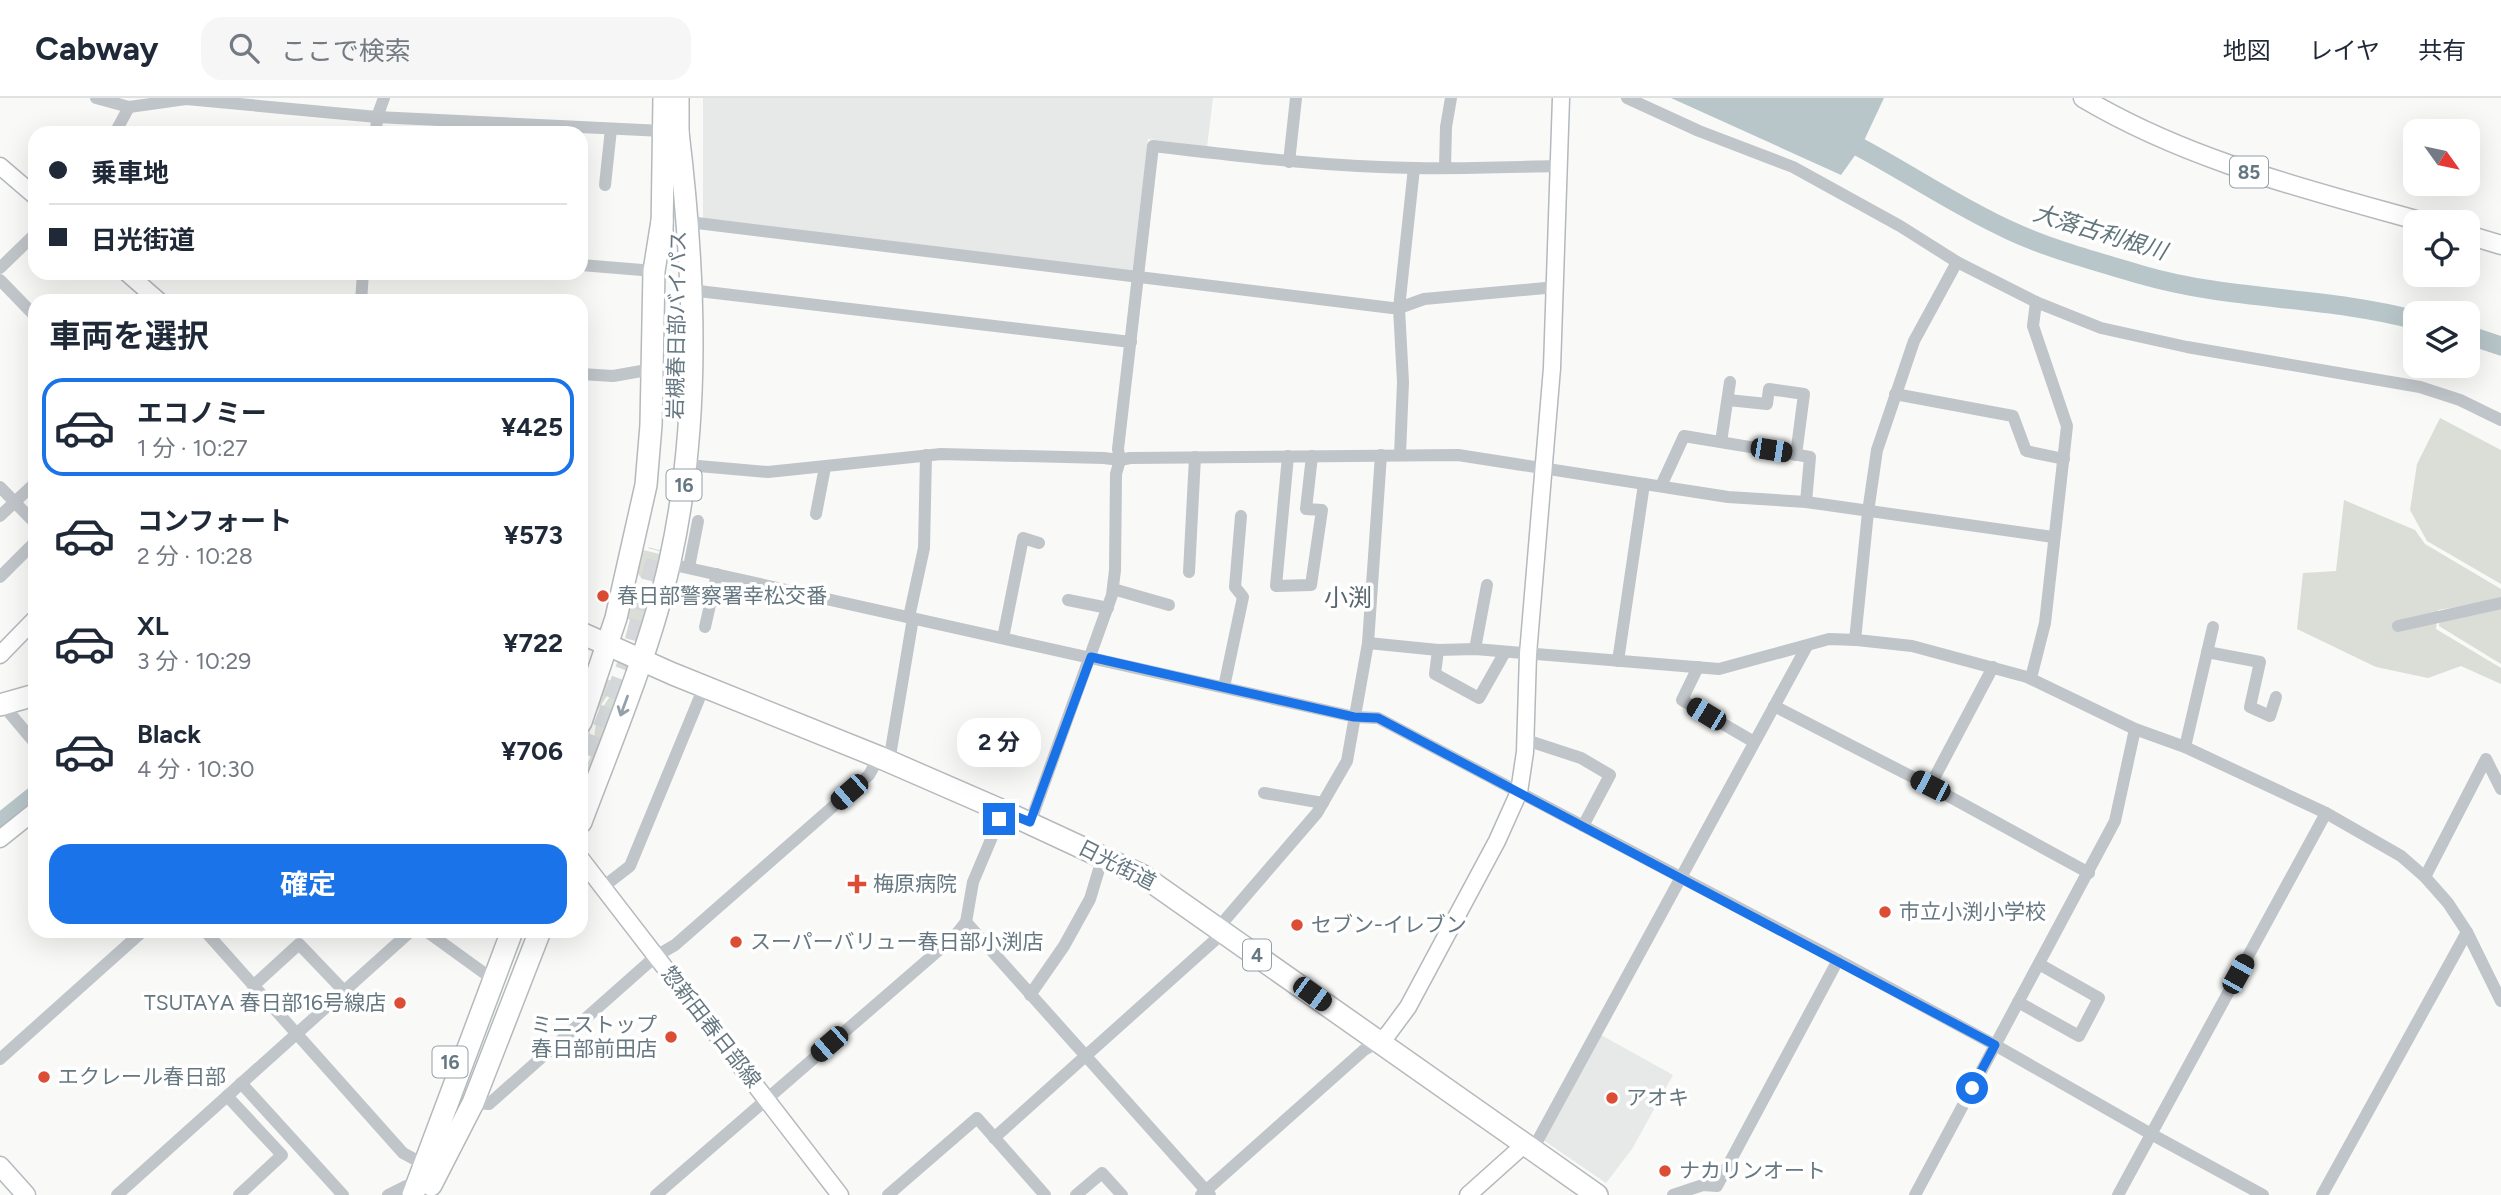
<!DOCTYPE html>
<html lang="ja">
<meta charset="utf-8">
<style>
body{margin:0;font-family:Figtree,"Noto Sans JP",sans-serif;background:#f6f6f7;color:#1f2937;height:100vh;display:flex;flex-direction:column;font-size:26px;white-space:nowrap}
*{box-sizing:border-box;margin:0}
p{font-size:23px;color:#747a83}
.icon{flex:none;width:38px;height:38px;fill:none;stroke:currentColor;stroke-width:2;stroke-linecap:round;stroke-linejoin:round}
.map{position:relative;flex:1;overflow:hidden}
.side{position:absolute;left:28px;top:196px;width:560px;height:644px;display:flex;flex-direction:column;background:#fff;border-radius:21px;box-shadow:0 7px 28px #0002}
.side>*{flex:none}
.banner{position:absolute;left:28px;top:28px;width:560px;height:154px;border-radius:21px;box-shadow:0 7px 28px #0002;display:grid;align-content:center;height:154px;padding:0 21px;background:#fff}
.needle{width:46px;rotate:123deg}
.fabs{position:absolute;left:2403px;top:21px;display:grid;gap:14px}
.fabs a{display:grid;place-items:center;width:77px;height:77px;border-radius:14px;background:#fff;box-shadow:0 7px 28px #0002;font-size:35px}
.end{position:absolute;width:32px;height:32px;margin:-16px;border:9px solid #1a73e8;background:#fff;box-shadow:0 0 0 4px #fff}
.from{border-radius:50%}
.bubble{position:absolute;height:49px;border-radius:21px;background:#fff;box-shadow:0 7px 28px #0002;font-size:23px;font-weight:700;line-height:49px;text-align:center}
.car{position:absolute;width:21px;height:42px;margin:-21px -10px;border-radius:9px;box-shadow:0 0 5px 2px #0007;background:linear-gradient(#222 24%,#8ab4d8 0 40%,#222 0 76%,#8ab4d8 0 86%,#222 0)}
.banner b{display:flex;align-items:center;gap:24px;height:66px;font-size:26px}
.banner b+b{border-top:2px solid #e0e1e3}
.banner i{width:18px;height:18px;background:#1f2937}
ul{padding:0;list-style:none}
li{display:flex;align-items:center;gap:21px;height:98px;margin:0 14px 10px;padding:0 7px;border:4px solid transparent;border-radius:21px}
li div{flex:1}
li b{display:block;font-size:26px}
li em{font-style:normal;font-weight:700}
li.current{border-color:#1a73e8}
li>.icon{width:63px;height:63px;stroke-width:1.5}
h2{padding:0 21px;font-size:32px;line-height:84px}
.button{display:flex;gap:14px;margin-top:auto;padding:14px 21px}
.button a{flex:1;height:80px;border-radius:21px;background:#1a73e8;color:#fff;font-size:28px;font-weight:700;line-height:80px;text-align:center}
header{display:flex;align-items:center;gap:42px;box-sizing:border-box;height:98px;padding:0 35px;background:#fff;border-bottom:2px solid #e0e1e3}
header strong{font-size:33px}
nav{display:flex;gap:38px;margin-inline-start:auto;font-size:24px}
.search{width:490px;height:63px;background:#f6f6f7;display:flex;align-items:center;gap:18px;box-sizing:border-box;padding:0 24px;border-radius:21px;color:#747a83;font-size:26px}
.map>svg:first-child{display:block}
</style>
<header>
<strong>Cabway</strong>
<div class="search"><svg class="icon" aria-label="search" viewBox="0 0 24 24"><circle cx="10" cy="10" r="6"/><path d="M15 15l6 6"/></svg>ここで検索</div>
<nav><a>地図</a><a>レイヤ</a><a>共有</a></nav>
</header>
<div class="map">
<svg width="2501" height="1097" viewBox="0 0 2501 1097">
<rect width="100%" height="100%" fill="#f9f9f7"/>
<g fill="#e7e9e8">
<path d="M703,0H1213L1207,49L1148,41L1132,176L703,122Z"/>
<path d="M1601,937L1673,977L1632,1051L1606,1085L1543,1042Z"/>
</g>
<g fill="#daded6">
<path d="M2440,320L2501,352V486L2427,443L2410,412L2417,366Z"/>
<path d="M2344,402L2415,432L2425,446L2501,491V502L2438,512L2436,531L2501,570V586L2461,568L2428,580L2376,569L2297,531L2303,475L2336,473Z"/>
<path d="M639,451L664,457L655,479L647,482C632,478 637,463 639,451Z"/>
<path d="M631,488L641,495L652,497L643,529L623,518Z"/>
<path d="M2501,507V566L2439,528L2440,517Z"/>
<path d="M605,580L611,583L613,587C607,601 595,612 591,627C588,642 592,654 581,665V639Z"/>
<path d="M619,586L626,589L581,703V672C601,653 590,642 598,620C602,608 612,596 619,586Z"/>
</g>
<path fill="#b8c6c9" d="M1671,0H1884L1861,49L1841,77Z"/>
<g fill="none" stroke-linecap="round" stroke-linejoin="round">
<g stroke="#b8c6c9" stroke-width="19">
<path d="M1838,38C1897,67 1951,106 2011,133C2052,152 2099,164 2142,177C2231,203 2326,198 2415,222"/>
<path d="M2468,237L2501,248"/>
<path d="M0,725L35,697"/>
</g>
<path stroke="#d4d8da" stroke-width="21" stroke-dasharray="21 10" stroke-linecap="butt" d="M581,688L632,555L659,452"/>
<g stroke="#b3b9bd" stroke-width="19">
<g id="secondary">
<path d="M0,68L35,98"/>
<path d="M127,175L159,203"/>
<path d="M0,557L35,521"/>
<path d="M0,741L35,713"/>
<path d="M581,761L840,1097"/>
<path d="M1378,944L1388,936L1408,909L1497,743L1519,694L1525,654L1528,556L1552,270L1561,0"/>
<path d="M1468,1097L1525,1046"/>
</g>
</g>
<g stroke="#b4babd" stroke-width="21">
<g id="primary">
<path d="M2083,0C2189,63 2306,91 2423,124"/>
<path d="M2468,137L2501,147"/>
<path d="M0,1068L26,1097"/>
</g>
</g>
<g stroke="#b4b9bc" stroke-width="24">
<g id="highway">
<path d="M678,0V47"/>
<path d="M662,134L664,0"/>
<path d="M581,535L673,576L879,659L1003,713L1143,778L1597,1097"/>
<path d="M0,607L35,597"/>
<path d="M581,624L616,520L646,387L651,327L654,173L662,123"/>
<path d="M581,724C613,639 650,552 670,463C701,323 695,175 678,34"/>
<path d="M431,1087L473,1005L540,833"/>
<path d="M413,1097L512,833"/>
</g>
</g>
<g stroke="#c0c5c9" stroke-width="12">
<path d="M96,0L129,9L186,1L377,19L663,33"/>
<path d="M1627,0L1699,33L1793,69L1900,128L1957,164L2036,204L2101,230L2187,249L2420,289L2460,302L2501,322"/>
<path d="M115,35L129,9"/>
<path d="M376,35L377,19L384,0"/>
<path d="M1289,64L1296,0"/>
<path d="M1445,70L1446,29L1451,0"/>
<path d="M605,87L611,31"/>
<path d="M689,124L1392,210H1399L1424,201L1556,189"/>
<path d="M581,167L654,173"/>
<path d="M0,170L35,136"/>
<path d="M0,182L35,218"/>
<path d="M690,192L1131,244"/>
<path d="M361,203L363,175"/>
<path d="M581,276L613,278L653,271"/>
<path d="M1895,296L2013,318L2026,353L2064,361"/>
<path d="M1728,302L1767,306L1769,291L1804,296L1796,357"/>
<path d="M1721,344L1730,284"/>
<path d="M1400,357L1403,284L1399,210L1414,70"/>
<path d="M1288,358L1276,488L1311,487L1322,412L1306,411L1312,358"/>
<path d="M687,367L768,374L941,356L1104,360L1120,362L1130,360L1458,357L1728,399L1806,404L2053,439"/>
<path d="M1661,388L1684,338L1810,359L1806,404"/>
<path d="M0,389L35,425"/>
<path d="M816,416L825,369"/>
<path d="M0,418L35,385"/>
<path d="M670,466L1355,619L1378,620L1838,862L1995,947L2151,1036L2263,1097"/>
<path d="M689,469L698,423"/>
<path d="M1189,474L1195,359"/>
<path d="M0,479L35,444"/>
<path d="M1113,491L1169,507"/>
<path d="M1068,502L1108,510"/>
<path d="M909,519L924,450L926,357"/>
<path d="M2398,528L2501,505"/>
<path d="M705,529L717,476"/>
<path d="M1003,540L1023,440L1039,445"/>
<path d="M1855,542L1868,414L1877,352L1914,243L1957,164"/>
<path d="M1368,545L1438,552L1475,551L1719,571L1829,541L1857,542L1912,548L2027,579L2135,631L2185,649L2326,715L2401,758L2425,779L2448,805L2467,834L2501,903"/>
<path d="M1475,551L1487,487"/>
<path d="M1438,552L1435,576L1479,600L1505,554"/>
<path d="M2207,554L2260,564L2250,609L2270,618L2276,599"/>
<path d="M1618,563L1644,386"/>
<path d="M1698,569L1682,602L1754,644"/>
<path d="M2031,580L2045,525L2067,328L2033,228L2036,204"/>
<path d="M1224,589L1243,499L1235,489L1241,418"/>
<path d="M2,606L35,645"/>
<path d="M1774,608L1930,688L2089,775"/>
<path d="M1526,642L1581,660L1610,677L1583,728"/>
<path d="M2185,649L2213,529"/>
<path d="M889,664L913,520"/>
<path d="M1930,688L1993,569"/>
<path d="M1264,695L1323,705"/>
<path d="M1030,725L1112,497L1115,472L1116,376L1120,362L1118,351L1153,48C1240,58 1326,69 1414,70C1462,71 1510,69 1558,68"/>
<path d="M2425,779L2486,661L2501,691"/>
<path d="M603,789L630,768L704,589"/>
<path d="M966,824L1210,1097"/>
<path d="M1218,830L1317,715L1347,663L1368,545L1381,357"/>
<path d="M205,833L403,1055L416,1062"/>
<path d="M426,833L484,875"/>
<path d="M253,888L299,846L344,893"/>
<path d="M1030,897L1064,848L1090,801L1103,758"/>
<path d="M2018,904L2079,938L2099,900L2039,866"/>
<path d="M0,961L143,833"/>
<path d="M241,985L343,1097"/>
<path d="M227,998L282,1057L239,1097"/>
<path d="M473,1005L489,1006L656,858L675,847L869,677L879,659"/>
<path d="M994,1040L1224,834"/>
<path d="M1533,1051L1807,548"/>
<path d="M117,1097L411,833"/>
<path d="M388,1097L406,1088"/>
<path d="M656,1097L954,839L966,824L973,784L1003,713"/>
<path d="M888,1097L977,1020L1045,1097"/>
<path d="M1076,1097L1102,1075L1122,1097"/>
<path d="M1201,1097L1364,952L1378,944"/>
<path d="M1673,1097L1703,1087L1717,1088L1838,862"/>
<path d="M1915,1097L2115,723L2135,631"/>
<path d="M2118,1097L2326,715"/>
<path d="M2322,1097L2467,834"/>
</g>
<use href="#secondary" stroke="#fff" stroke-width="16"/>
<use href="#primary" stroke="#fff" stroke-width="18"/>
<use href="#highway" stroke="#fff" stroke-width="21"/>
</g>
<defs><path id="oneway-shaft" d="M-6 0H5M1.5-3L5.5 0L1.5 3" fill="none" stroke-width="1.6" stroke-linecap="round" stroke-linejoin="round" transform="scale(1.75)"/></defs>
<use stroke="#93a0a7" href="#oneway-shaft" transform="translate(624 608) rotate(110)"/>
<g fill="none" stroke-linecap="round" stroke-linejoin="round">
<path stroke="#1a73e8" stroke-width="9" d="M999,721L1003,713L1030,724L1091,559L1354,619L1378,620L1995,947L1972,990"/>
</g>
<g fill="#dd4c34" stroke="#fff" stroke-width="2.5">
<circle cx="603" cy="498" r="7"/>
<path d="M853.5 775.5h7v7h7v7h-7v7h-7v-7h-7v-7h7z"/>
<circle cx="1885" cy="814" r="7"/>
<circle cx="1297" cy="827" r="7"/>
<circle cx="736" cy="844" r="7"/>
<circle cx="400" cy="905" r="7"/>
<circle cx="671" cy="939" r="7"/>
<circle cx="44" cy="979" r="7"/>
<circle cx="1612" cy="1000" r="7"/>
<circle cx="1665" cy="1073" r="7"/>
</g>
<g text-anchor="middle" stroke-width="7" stroke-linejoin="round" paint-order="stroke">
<g fill="#fff" stroke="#93a0a7" stroke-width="2">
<rect x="2230" y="58.5" width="38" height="31" rx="5"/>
<rect x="666.5" y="371.5" width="35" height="31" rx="5"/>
<rect x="1243" y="841.5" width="28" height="31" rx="5"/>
<rect x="432.5" y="948.5" width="35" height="31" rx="5"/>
</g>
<g font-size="19" font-weight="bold" fill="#657781">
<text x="2249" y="81">85</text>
<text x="684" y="394">16</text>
<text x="1257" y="864">4</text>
<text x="450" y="971">16</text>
</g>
<g font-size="21" fill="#657781" stroke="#fff">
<text transform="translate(677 227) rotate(-89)" y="7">岩槻春日部バイパス</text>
<text transform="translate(1117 767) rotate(27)" y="7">日光街道</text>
<text transform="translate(711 929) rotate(52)" y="7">惣新田春日部線</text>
</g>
<g font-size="21" fill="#657781" stroke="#fff" text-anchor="start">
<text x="617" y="505">春日部警察署幸松交番</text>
<text x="873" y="793">梅原病院</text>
<text x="1899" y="821">市立小渕小学校</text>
<text x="1311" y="834">セブン-イレブン</text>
<text x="750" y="851">スーパーバリュー春日部小渕店</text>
<text x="386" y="912" text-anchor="end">TSUTAYA 春日部16号線店</text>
<text x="657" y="934" text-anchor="end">ミニストップ<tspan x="657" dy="24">春日部前田店</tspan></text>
<text x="58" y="986">エクレール春日部</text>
<text x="1626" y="1007">アオキ</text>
<text x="1679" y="1080">ナカリンオート</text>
</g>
<g font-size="23" font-style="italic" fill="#60767b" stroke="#fff">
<text transform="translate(2100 134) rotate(17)" y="8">大落古利根川</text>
</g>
<g font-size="24" fill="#57656c" stroke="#fff">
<text x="1348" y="508">小渕</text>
</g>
</g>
</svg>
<div class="fabs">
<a><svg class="needle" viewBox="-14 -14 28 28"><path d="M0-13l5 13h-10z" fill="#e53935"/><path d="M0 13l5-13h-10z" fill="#747a83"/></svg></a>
<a><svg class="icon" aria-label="locate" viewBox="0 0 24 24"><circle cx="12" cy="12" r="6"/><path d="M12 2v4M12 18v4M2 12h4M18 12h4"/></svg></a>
<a><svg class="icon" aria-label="layers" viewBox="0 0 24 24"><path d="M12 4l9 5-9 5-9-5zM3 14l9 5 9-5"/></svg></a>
</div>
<i class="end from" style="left:1972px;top:990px"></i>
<i class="end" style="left:999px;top:721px"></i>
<div class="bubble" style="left:957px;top:620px;width:84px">2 分</div>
<i class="car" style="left:1771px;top:352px;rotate:99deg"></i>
<i class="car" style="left:1706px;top:616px;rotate:301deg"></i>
<i class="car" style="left:1930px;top:688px;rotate:297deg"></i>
<i class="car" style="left:849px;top:694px;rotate:229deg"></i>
<i class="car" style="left:2238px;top:876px;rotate:29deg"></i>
<i class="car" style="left:1312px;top:896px;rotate:126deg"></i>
<i class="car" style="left:829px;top:946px;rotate:229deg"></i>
<div class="banner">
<b><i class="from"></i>乗車地</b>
<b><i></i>日光街道</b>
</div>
<section class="side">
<h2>車両を選択</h2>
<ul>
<li class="current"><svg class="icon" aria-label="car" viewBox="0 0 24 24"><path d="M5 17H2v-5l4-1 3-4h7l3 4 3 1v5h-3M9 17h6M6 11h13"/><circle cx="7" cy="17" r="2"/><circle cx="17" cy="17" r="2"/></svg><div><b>エコノミー</b><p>1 分 · 10:27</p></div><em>¥425</em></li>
<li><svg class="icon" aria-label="car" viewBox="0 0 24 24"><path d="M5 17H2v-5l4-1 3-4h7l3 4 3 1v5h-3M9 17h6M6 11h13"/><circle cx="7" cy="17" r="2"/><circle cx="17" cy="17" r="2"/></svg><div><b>コンフォート</b><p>2 分 · 10:28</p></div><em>¥573</em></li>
<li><svg class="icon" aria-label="car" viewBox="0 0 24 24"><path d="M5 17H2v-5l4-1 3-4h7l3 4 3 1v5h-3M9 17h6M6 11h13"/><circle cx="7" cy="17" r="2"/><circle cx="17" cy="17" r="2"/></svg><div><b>XL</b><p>3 分 · 10:29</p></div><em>¥722</em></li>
<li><svg class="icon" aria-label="car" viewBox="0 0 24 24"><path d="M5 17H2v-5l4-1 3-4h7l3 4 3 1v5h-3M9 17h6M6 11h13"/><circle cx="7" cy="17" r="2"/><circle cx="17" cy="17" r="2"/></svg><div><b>Black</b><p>4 分 · 10:30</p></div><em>¥706</em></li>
</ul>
<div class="button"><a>確定</a></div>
</section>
</div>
